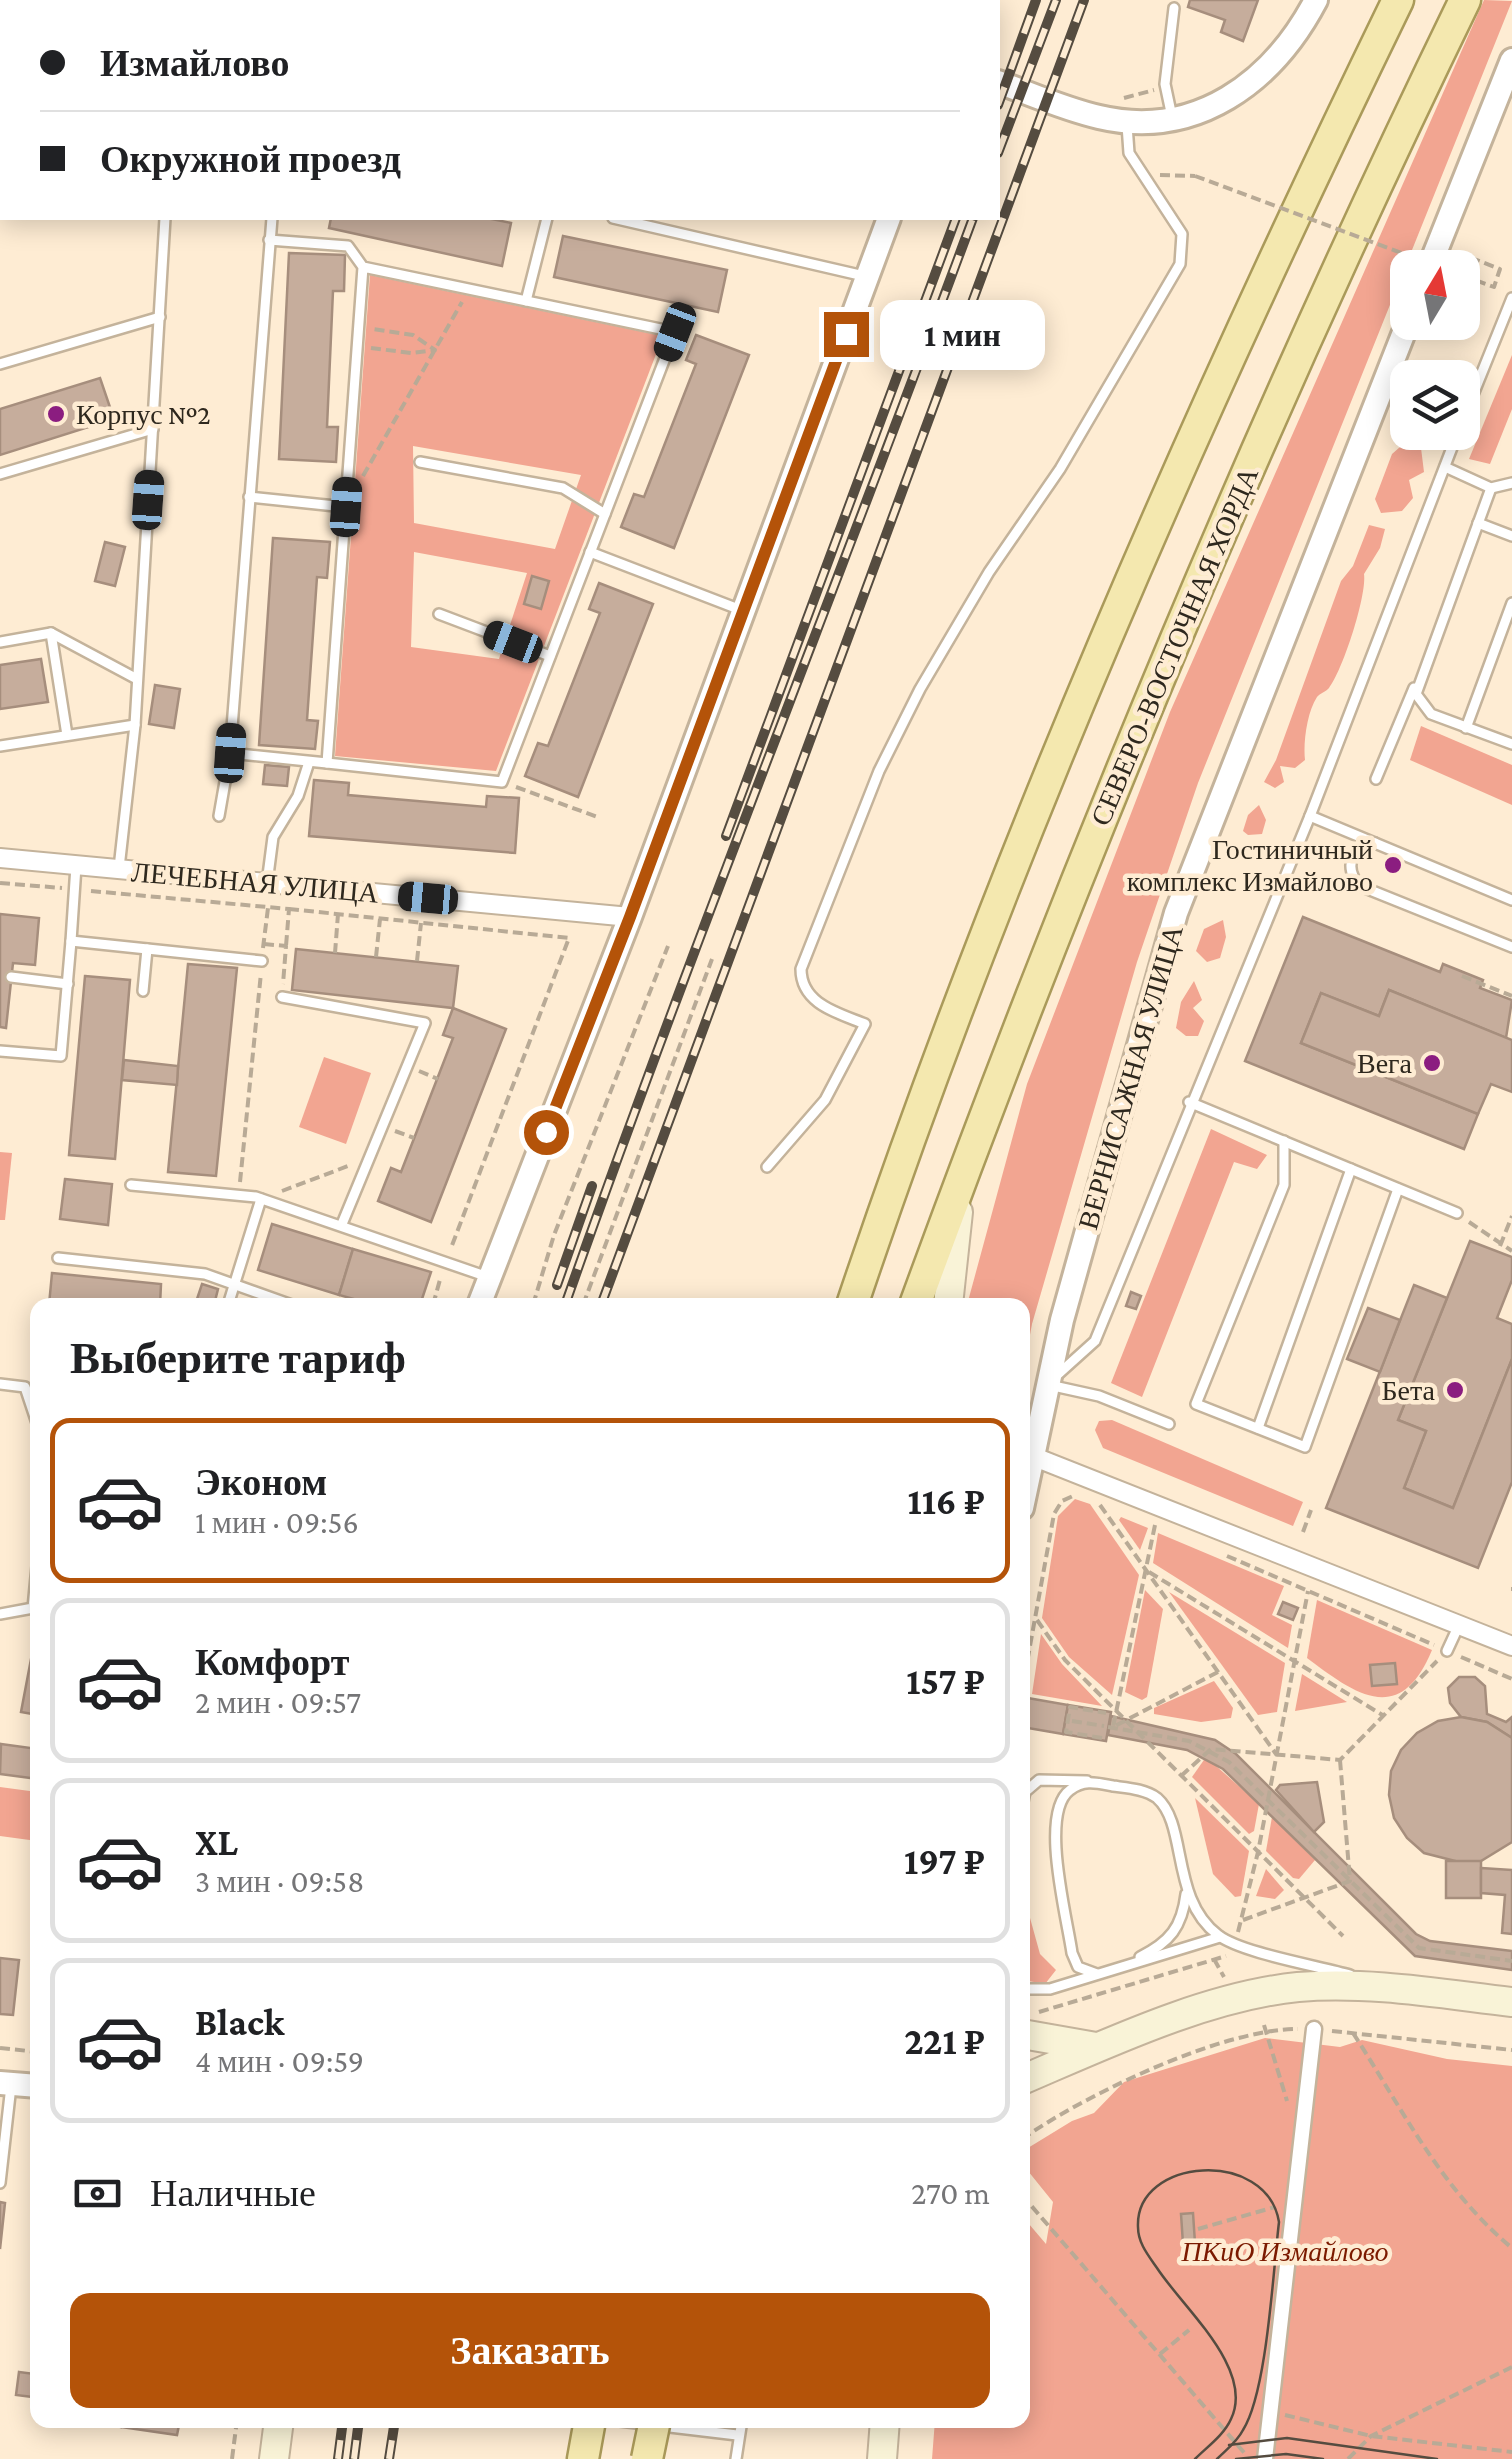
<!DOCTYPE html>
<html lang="ru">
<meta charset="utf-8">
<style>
body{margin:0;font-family:"Crimson Pro",serif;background:#f2f2f2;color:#202124;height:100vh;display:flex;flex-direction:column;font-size:38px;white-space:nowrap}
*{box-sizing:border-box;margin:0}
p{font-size:32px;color:#757577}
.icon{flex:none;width:55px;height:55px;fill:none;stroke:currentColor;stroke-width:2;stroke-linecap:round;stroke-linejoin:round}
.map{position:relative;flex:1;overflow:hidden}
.drawer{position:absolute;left:30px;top:1298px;width:1000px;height:1130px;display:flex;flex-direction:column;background:#fff;border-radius:20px;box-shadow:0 5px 25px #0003}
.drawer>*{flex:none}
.guide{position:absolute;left:0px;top:0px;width:1000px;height:220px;box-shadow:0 5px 25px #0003;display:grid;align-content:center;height:220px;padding:0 40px;background:#fff}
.needle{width:65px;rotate:10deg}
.controls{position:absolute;left:1390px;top:250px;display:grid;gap:20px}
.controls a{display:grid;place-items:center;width:90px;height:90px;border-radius:20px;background:#fff;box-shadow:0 5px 25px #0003;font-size:50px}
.end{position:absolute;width:45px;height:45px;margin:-22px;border:12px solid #b45309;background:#fff;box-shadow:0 0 0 5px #fff}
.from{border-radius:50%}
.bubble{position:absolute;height:70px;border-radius:20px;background:#fff;box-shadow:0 5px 25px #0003;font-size:32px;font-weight:700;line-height:70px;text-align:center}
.car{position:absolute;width:30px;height:60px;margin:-30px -15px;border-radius:12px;box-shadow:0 0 8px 2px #0007;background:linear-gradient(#222 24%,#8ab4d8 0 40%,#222 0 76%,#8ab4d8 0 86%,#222 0)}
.guide b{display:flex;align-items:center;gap:35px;height:95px;font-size:38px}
.guide b+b{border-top:2px solid #e0e0e0}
.guide i{width:25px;height:25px;background:#202124}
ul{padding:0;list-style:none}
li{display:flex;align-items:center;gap:30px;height:165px;margin:0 20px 15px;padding:0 20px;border:5px solid #e0e0e0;border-radius:20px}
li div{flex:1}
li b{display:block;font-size:38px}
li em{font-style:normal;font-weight:700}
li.current{border-color:#b45309}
li>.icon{width:90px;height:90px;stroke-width:1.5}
h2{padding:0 40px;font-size:45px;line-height:120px}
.pay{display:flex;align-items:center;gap:25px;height:110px;padding:0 40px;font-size:38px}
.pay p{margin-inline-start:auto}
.cta{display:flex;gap:20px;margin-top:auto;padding:20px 40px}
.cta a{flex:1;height:115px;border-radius:20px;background:#b45309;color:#fff;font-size:40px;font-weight:700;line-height:115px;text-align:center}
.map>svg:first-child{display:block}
</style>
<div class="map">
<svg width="1512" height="2459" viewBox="0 0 1512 2459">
<rect width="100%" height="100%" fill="#feecd3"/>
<g fill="#f2a591" fill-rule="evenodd">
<path d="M1484,0L1512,1L1198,783L1137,962L1032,1324L1023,1373L1022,1305H967L1027,1084L1170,712Z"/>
<path d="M370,275L663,336L496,771L335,756ZM413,446L581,475L555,549L414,523ZM414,552L527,573L499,659L411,647ZM532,577L549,581L540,609L524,604Z"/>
<path d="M1512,355V409L1490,464L1469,459Z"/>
<path d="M1408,440L1421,448L1424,472L1409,480L1413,498L1402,511L1381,513L1375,499L1392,454Z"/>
<path d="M1369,525L1385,529L1380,548L1364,574C1367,595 1343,670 1329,688C1326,692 1320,693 1317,697C1307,712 1303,743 1305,760L1295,768L1280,766L1284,782L1275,788L1264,782L1276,760L1341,581L1353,566Z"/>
<path d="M1421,726L1512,765V805L1410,760Z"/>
<path d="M1259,805L1266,820L1262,834L1248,835L1243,831L1248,815Z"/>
<path d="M1223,920L1226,937L1220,958L1207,962L1196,951L1204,929Z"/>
<path d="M1194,981L1202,1000L1193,1008L1204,1021L1198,1036H1186L1176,1028L1181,1002Z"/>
<path d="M324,1057L371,1073L346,1144L299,1127Z"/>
<path d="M1211,1129L1267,1155L1257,1169L1234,1162L1142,1397L1111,1383Z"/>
<path d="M0,1152L12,1153L5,1220H0Z"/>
<path d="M1112,1420L1303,1502L1293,1526L1103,1448L1095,1430L1099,1421Z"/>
<path d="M1075,1499L1090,1504L1139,1575L1112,1695L1069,1657L1042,1618L1058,1516Z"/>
<path d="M1121,1517L1148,1528L1140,1550L1119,1520Z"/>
<path d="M1158,1533L1284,1586L1272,1615L1292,1625L1288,1648L1153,1563Z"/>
<path d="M1145,1590L1163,1609L1147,1697L1142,1700L1125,1692Z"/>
<path d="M1169,1592L1285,1663L1277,1712L1258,1715Z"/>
<path d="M1317,1600L1432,1650C1400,1727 1356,1695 1307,1658Z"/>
<path d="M1041,1634L1062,1664L1102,1706L1032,1694Z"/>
<path d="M1302,1674L1347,1702L1295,1711Z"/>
<path d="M1214,1681L1233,1708L1231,1718L1201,1722L1154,1714V1708Z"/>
<path d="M1206,1757L1259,1804L1254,1831L1249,1834L1192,1777Z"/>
<path d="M0,1787L37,1792V1841L0,1836Z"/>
<path d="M1195,1798L1249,1851L1241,1896L1235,1897L1213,1874Z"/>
<path d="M1272,1817L1315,1860L1299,1879L1293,1878L1266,1851Z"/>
<path d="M1266,1869L1284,1890L1275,1899L1256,1896Z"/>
<path d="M1022,1889L1040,1954L1056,1970L1045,1984L1023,1980Z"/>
<path d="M1265,2038L1340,2047L1362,2040L1447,2059L1512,2066V2459H932L935,2420H1022L1023,2217L1046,2244L1053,2202L1028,2171L1023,2151L1072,2121L1094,2113L1124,2082Z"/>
</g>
<g fill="#c6ad9c" stroke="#a68e7d" stroke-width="2.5">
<path d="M1190,0H1258L1243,41L1221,32L1225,20L1188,7Z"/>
<path d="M2,103V149H0V104Z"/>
<path d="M331,218H487L511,223L502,266L329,228Z"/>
<path d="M563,236L727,270L718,312L554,277Z"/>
<path d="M289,253L345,255L344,291H333L327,427H338L336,462L279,459Z"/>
<path d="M696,335L749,355L674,548L621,527L634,494L644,497L696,364L686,360Z"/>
<path d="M100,378L114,419L0,455V409Z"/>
<path d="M273,538L330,542L327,578L317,577L307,720L318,721L315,749L259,745Z"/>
<path d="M105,542L125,547L115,586L95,581Z"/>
<path d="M532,576L549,581L541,609L524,604Z"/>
<path d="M599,583L653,604L578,797L525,776L538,743L548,746L600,613L589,609Z"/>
<path d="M41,659L48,702L0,709V665Z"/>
<path d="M155,685L180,689L174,728L149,724Z"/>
<path d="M265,765L289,767L287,786L263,784Z"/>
<path d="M314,780L349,783L348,795L486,807L487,796L519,798L515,853L309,836Z"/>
<path d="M0,914L39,918L35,965L13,963L6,1028L0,1027Z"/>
<path d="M1303,917L1440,972L1443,964L1483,980L1480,988L1512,1000L1506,1038L1389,990L1379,1016L1321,993L1301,1043L1478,1114L1464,1149L1245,1061Z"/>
<path d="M296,949L458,966L453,1008L292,990Z"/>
<path d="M188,964L237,968L216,1176L168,1172Z"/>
<path d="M85,976L130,980L115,1159L69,1155Z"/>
<path d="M1389,990L1512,1040V1092L1491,1084L1478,1114L1301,1043L1321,993L1379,1016Z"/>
<path d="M453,1008L506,1029L431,1222L378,1201L391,1168L401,1172L453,1038L443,1035Z"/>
<path d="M124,1060L178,1066L177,1085L122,1080Z"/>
<path d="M65,1179L112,1184L108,1225L60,1219Z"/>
<path d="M272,1224L353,1249L339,1295L258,1270Z"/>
<path d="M1470,1241L1512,1257V1280L1497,1318L1512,1324V1359L1453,1508L1404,1488L1426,1431L1398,1420Z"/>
<path d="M353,1249L431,1272L420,1305H356L357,1300L339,1295Z"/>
<path d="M52,1273L161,1284L160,1305H49Z"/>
<path d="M202,1284L218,1289L214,1305H195Z"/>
<path d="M1414,1285L1447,1298L1398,1420L1426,1431L1404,1488L1453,1508L1512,1359V1482L1478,1568L1326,1508Z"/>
<path d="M1131,1292L1141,1296L1136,1309L1126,1306Z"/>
<path d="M1368,1308L1400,1320L1380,1372L1347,1359Z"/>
<path d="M1283,1602L1298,1608L1293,1620L1278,1614Z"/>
<path d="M35,1638H38V1715L21,1712Z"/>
<path d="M1395,1663L1397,1684L1372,1686L1370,1665Z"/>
<path d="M1459,1677H1475L1485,1686L1487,1714L1506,1722L1512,1717V1738L1487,1722L1461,1717L1450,1703L1448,1688Z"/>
<path d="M1022,1697L1068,1705L1063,1734L1022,1727Z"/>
<path d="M1068,1705L1111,1712L1106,1741L1063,1734Z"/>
<path d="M1111,1716L1215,1740L1236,1754L1416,1934L1430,1941L1512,1951V1970L1415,1956L1223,1769L1187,1750L1108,1735Z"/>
<path d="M1461,1717L1487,1722L1512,1738V1842L1481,1861L1463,1863L1424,1853L1407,1838L1394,1818L1389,1795L1391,1771L1401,1750L1417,1733L1438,1721Z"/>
<path d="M1,1744L38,1749V1779L0,1774Z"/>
<path d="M1317,1782L1324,1822L1314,1832L1276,1790L1280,1785Z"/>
<rect x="1446" y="1861" width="35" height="37"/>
<path d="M1481,1868L1512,1870V1934L1502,1933L1505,1895L1481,1893Z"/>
<path d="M0,1958L19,1960L13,2015L0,2014Z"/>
<path d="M0,2202L5,2203L0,2249Z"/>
<path d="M1193,2213L1195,2243L1183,2244L1181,2214Z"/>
<path d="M19,2372L35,2374L33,2397L16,2395Z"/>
<path d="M82,2420H122L121,2427Z"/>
<path d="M122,2420H180L177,2435L121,2427Z"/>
</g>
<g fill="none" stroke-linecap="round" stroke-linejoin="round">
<g stroke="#c4b39b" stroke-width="14">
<g id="service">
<path d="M465,0L474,2"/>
<path d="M926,0L933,2"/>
<path d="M0,76L2,75"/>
<path d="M1172,117L1165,84L1174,8"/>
<path d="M0,174L2,173"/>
<path d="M613,218L864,276"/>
<path d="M269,240L348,246L363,267L327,763L502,782L675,332L363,267"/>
<path d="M526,301L547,218"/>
<path d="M0,364L160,317"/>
<path d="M1462,422L1512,298"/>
<path d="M420,462L563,488L605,514"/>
<path d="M1445,467L1491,488L1512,483"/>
<path d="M0,474L153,429"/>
<path d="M1491,488L1416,694L1431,714L1512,744"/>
<path d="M249,497L345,507"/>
<path d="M1478,523L1512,536"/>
<path d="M590,552L741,610"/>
<path d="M439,614L550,656"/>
<path d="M51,633L67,735"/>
<path d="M0,642L51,633L137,679"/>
<path d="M1466,728L1512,603"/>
<path d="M0,746L135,725"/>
<path d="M230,753L327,763"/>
<path d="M1376,779L1414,688"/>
<path d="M219,816L230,753L272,218"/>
<path d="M1310,816L1512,900"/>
<path d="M1375,843C1351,846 1343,868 1360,886L1512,947"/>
<path d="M76,866L71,941L262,961"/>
<path d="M119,868L135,725L165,218"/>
<path d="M267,883L273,837L298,796L309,762"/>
<path d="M11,977L68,984"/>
<path d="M143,991L147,949"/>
<path d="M282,997L425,1023L342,1224"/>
<path d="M0,1051L61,1056L71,941"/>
<path d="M1189,1102L1457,1213"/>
<path d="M1284,1141V1185L1196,1404L1305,1447L1398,1189"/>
<path d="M767,1167L825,1100L865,1024C838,1013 801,1004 801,969L879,771L920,689L989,572L1060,469L1180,264L1182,234L1129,153L1127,125"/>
<path d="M131,1185L256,1197L488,1277"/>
<path d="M58,1258L205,1274L292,1305"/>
<path d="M228,1305L261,1199"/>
<path d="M1055,1377L1095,1341L1310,816L1458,432"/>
<path d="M0,1384L25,1387L38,1426"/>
<path d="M1049,1385L1099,1396L1169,1424"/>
<path d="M1258,1428L1351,1169"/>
<path d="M0,1614L33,1608L38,1556"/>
<path d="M1447,1651L1459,1625"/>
<path d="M1022,1807L1025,1792L1039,1780L1087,1781"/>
<path d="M1140,1957C1170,1942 1182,1927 1186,1894"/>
<path d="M1097,1974L1078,1967L1072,1953C1067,1917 1039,1813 1070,1790C1084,1779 1097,1783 1113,1786C1127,1788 1145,1789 1157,1798C1188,1825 1170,1899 1218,1935C1241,1953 1319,1966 1350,1975"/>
<path d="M1022,1989H1050L1220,1937"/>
<path d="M0,2183L11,2086"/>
<path d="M611,2420L737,2435"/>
<path d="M736,2459L742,2420"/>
</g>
</g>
<g stroke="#c4b39b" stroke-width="19">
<path id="pedestrian" d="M1265,2459L1314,2029"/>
</g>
<g stroke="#c4b39b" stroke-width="22">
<g id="minor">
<path d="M0,858L630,917"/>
<path d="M1032,1456L1512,1646"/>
</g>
</g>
<g stroke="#c4b39b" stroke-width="28">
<g id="tertiary">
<path d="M968,2L969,0"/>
<path d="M998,82C1031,94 1064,109 1099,117C1196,140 1273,82 1316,0"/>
<path d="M1429,268L1512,60"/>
<path d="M479,1305L630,917L889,218"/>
<path d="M1022,1508L1062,1320L1176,913L1408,322"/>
<path d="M0,2083L38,2086"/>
</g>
</g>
<g stroke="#c4b39b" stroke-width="32">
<g id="secondary">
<path d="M948,1305L958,1212"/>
<path d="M1022,2034L1096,2047"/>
<path d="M1022,2080C1106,2044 1207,1996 1298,1987C1369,1981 1442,1994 1512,2002"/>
<path d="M274,2459L279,2420"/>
<path d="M882,2459L885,2420"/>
</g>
</g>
<g stroke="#aa9a5a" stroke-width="35">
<g id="primary">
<path d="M852,1305C1002,858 1192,423 1398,0"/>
<path d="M915,1305C1077,861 1258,425 1465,0"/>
<path d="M583,2459L590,2420"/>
</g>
</g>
<g stroke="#b8aa96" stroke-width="4" stroke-dasharray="10 5" stroke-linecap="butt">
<path d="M1124,98L1154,90"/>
<path d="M1160,175L1195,176"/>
<path d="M1462,275L1494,287L1500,269L1466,256"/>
<path d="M371,348L411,353L435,350L413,335L373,329"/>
<path d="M363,476L462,302"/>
<path d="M516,787L600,818"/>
<path d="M0,883L62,888"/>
<path d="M91,891L289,909L286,946"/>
<path d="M289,909L569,938L451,1248"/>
<path d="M264,944L286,946L283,984"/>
<path d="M263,948L268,908"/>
<path d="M335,953L338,914"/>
<path d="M376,957L380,919"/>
<path d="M417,961L421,923"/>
<path d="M1462,976L1512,996"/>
<path d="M419,1071L438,1079"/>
<path d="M395,1131L414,1138"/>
<path d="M240,1182L261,973"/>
<path d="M282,1191L348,1166"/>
<path d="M1469,1222L1512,1251"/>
<path d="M1500,1246L1512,1216"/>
<path d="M433,1305L441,1276"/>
<path d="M533,1305L554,1235L668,946"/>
<path d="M583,1305L712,959"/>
<path d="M1100,1505L1276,1754"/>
<path d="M1155,1525L1113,1727L1218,1672"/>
<path d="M1303,1532L1311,1510"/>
<path d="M1227,1556L1434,1645"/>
<path d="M1149,1572L1384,1716"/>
<path d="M1511,1589H1512"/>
<path d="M1037,1620L1065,1660L1343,1936"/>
<path d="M1461,1657L1512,1679"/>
<path d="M1022,1690L1054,1514L1062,1501L1075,1495"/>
<path d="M1072,1721L1104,1726"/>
<path d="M1108,1727L1189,1741L1229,1762L1419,1948L1512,1961"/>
<path d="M1102,1738L1066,1732L1070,1707L1106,1713"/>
<path d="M1181,1776L1211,1749L1340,1760L1437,1661"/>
<path d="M1243,1920L1350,1881L1340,1760"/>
<path d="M1238,1932L1258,1852L1308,1591"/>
<path d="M1214,1959L1224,1977"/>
<path d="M1039,2012L1226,1956"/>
<path d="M1264,2025L1287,2101"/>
<path d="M1332,2031L1512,2050"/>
<path d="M1353,2033C1403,2110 1441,2189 1512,2248"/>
<path d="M0,2048L38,2052"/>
<path d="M1022,2139C1085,2095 1221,2029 1298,2029"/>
<path d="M1022,2195L1247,2456"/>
<path d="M1198,2229L1275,2207"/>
<path d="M1160,2354L1189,2330"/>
<path d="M1285,2415L1371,2436L1512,2452"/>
<path d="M232,2459L237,2420"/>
<path d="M1348,2459L1371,2436L1512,2367"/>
</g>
<use href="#service" stroke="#fff" stroke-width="9"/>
<use href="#pedestrian" stroke="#fff" stroke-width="14"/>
<use href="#minor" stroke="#fff" stroke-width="18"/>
<use href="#tertiary" stroke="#fff" stroke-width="22"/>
<use href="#secondary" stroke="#f9f3d7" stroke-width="28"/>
<use href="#primary" stroke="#f4e8af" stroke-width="30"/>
<g stroke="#554c40" stroke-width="2.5">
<path d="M1229,2445L1287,2438L1437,2459"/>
<path d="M1195,2459C1207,2447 1224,2435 1231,2419C1255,2369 1183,2308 1157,2268C1148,2255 1138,2243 1138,2227C1135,2157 1267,2148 1279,2222C1273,2272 1267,2392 1243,2430C1237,2442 1226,2450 1217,2459"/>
<path d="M1236,2459L1286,2454L1323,2459"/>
</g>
<g stroke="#554c40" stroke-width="10">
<g id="rail">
<path d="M998,105L1036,0"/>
<path d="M998,153L1056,0"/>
<path d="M726,836L956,218"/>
<path d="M557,1285L592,1186"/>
<path d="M565,1305C694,940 839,581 973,218"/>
<path d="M601,1305L1084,0"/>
<path d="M338,2459L343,2420"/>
<path d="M354,2459L359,2420"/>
<path d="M389,2459L395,2420"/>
</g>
</g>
<use href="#rail" stroke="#feecd3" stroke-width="6" stroke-dasharray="19" stroke-linecap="butt"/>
<g stroke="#aa9a5a" stroke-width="35" stroke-linecap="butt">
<path id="primary-bridge" d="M647,2459L655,2420"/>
</g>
<path stroke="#b8aa96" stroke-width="4" stroke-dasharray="10 5" stroke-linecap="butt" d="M1195,176L1442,268"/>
<use href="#primary-bridge" stroke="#f4e8af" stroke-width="30"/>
</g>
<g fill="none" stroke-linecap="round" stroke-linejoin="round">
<path stroke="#b45309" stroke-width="12" d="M546,1132L630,917L846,334"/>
</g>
<g fill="#8b1d80" stroke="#feecd3" stroke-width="4">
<circle cx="56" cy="414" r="10"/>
<circle cx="1393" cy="865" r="10"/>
<circle cx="1432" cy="1063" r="10"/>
<circle cx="1455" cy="1390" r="10"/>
</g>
<g text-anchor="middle" stroke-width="9" stroke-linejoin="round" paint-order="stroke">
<g font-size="28" fill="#2e281e" stroke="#feecd3" text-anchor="end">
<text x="76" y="424" text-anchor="start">Корпус №2</text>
<text x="1373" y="859">Гостиничный<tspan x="1373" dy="32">комплекс Измайлово</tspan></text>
<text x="1412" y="1073">Вега</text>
<text x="1435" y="1400">Бета</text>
</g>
<g font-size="28" fill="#2e281e" stroke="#feecd3">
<text transform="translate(1174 646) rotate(-67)" y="10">СЕВЕРО-ВОСТОЧНАЯ ХОРДА</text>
<text transform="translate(255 882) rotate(5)" y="10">ЛЕЧЕБНАЯ УЛИЦА</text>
<text transform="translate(1130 1077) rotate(-74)" y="10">ВЕРНИСАЖНАЯ УЛИЦА</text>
</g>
<g font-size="28" font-style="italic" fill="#7b1a00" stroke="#feecd3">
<text x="1285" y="2261">ПКиО Измайлово</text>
</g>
</g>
</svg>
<div class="controls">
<a><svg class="needle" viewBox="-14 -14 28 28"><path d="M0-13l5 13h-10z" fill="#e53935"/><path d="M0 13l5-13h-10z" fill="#757577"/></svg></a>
<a><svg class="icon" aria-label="layers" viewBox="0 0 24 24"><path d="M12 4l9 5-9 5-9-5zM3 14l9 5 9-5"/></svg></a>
</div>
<i class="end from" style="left:546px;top:1132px"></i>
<i class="end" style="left:846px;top:334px"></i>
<div class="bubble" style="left:880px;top:300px;width:165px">1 мин</div>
<i class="car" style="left:675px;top:332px;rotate:201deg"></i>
<i class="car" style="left:148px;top:500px;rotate:4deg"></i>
<i class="car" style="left:346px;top:507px;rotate:4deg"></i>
<i class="car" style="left:513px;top:642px;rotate:291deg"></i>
<i class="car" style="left:230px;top:753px;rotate:4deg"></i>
<i class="car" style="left:428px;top:898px;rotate:275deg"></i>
<div class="guide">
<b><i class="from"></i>Измайлово</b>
<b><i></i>Окружной проезд</b>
</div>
<section class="drawer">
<h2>Выберите тариф</h2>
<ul>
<li class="current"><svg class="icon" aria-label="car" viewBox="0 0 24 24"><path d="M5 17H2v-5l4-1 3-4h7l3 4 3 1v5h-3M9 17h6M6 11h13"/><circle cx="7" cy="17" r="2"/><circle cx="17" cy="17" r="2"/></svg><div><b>Эконом</b><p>1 мин · 09:56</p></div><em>116 ₽</em></li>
<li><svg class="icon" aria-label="car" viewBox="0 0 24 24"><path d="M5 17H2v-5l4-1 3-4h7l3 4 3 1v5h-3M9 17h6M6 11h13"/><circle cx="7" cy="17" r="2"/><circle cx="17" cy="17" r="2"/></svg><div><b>Комфорт</b><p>2 мин · 09:57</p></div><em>157 ₽</em></li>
<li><svg class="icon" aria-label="car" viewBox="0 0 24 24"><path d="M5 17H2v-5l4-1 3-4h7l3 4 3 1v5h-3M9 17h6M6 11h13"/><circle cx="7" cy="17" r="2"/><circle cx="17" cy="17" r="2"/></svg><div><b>XL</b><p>3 мин · 09:58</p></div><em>197 ₽</em></li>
<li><svg class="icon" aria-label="car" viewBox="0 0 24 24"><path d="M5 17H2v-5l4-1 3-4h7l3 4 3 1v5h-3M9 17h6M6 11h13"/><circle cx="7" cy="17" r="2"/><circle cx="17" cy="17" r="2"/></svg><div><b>Black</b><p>4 мин · 09:59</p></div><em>221 ₽</em></li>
</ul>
<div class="pay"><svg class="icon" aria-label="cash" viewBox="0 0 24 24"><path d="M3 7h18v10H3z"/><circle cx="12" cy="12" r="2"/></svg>Наличные<p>270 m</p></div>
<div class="cta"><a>Заказать</a></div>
</section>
</div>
